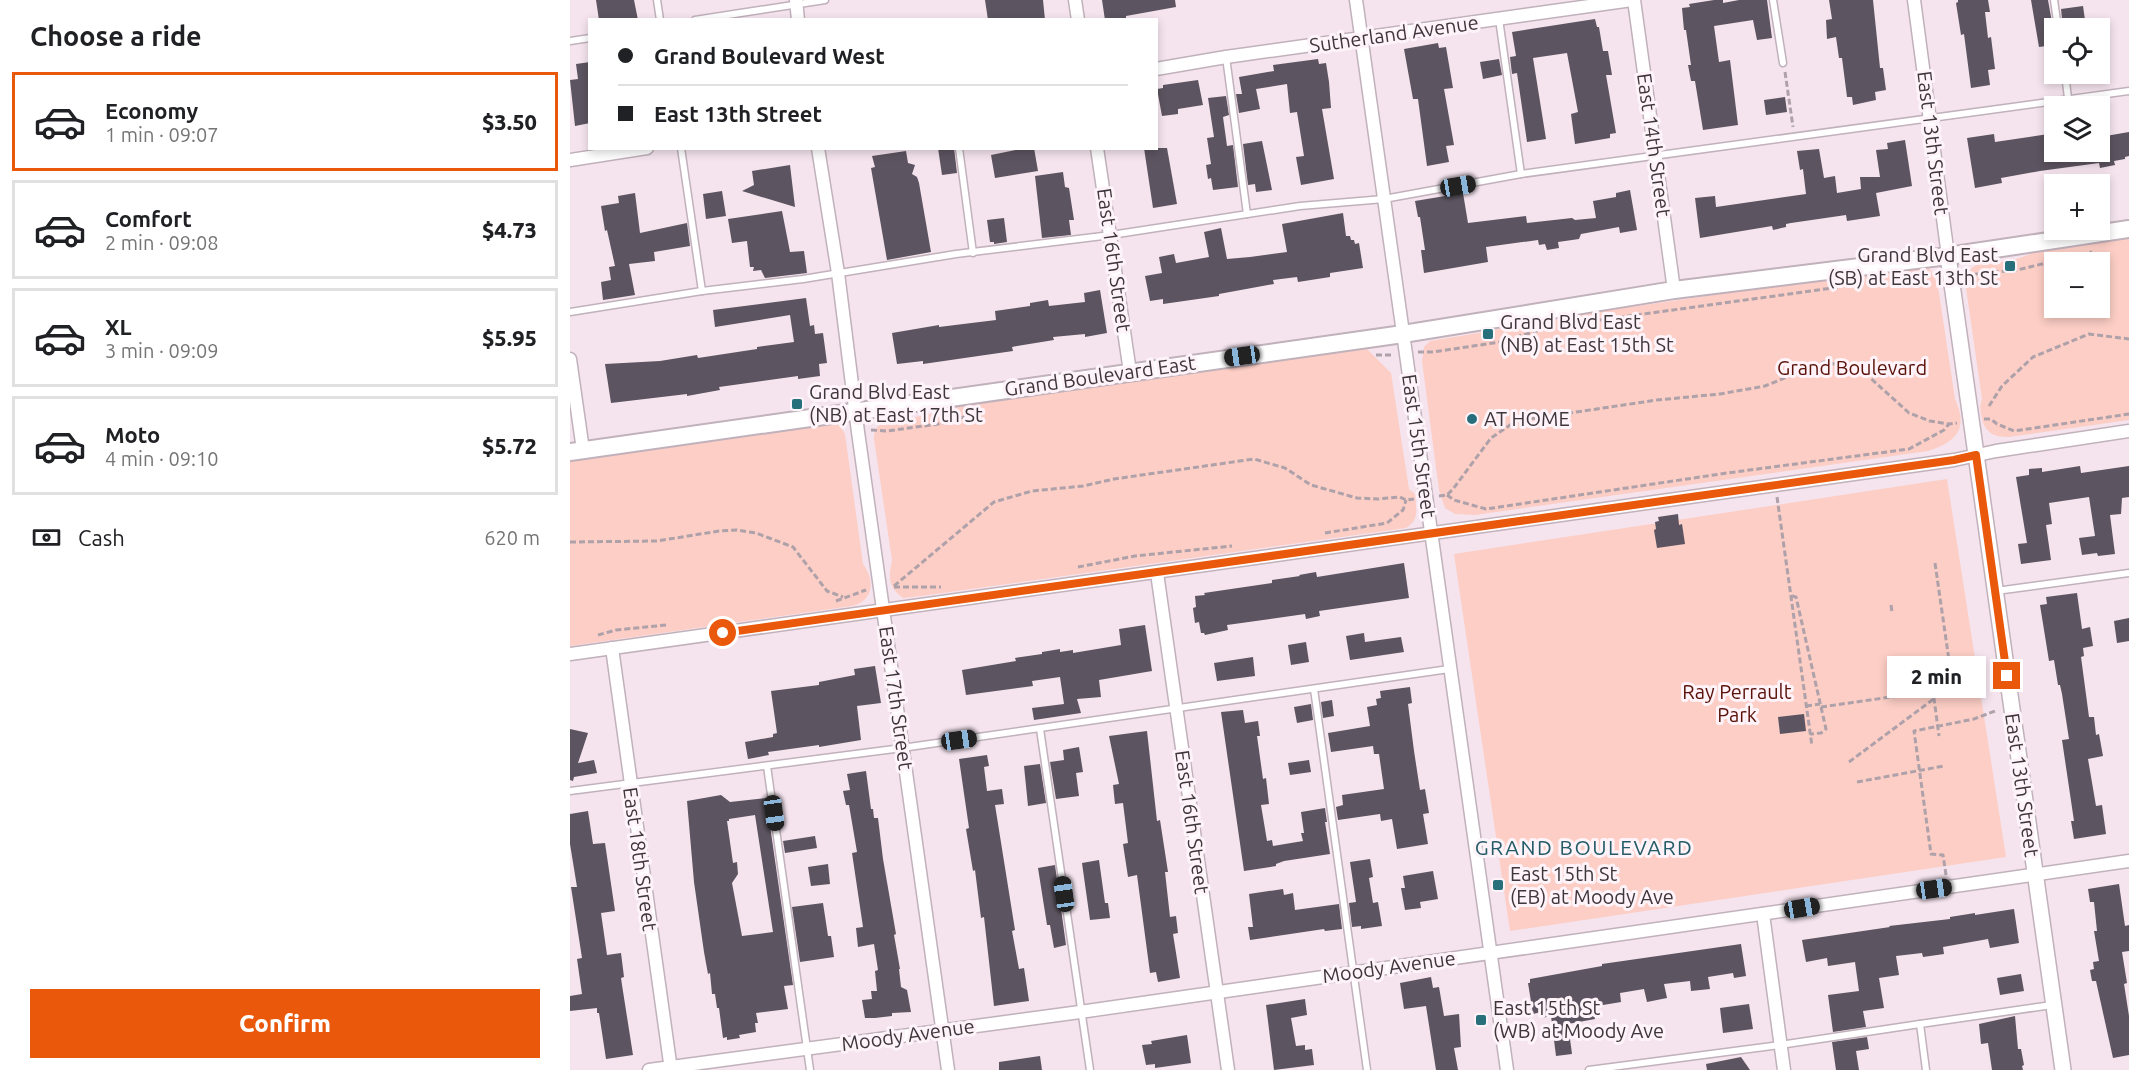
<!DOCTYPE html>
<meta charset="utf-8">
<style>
body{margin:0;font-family:Ubuntu,sans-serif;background:#f6f6f6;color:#202124;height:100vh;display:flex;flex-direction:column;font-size:22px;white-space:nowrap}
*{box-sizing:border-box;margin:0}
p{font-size:20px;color:#757577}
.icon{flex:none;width:33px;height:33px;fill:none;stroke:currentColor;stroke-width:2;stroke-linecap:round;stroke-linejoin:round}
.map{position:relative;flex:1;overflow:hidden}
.drawer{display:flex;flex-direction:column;background:#fff;width:570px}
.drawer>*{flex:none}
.guide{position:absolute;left:18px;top:18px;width:570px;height:132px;border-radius:0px;box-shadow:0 3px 9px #0003;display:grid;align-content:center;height:132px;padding:0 30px;background:#fff}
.fabs{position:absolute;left:1474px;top:18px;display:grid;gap:12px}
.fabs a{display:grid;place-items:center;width:66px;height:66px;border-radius:0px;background:#fff;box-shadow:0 3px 9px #0003;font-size:30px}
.end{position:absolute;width:27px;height:27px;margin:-14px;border:8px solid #ea580c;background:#fff;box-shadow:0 0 0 3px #fff}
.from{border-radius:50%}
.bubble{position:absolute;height:42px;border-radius:0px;background:#fff;box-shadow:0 3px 9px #0003;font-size:20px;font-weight:800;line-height:42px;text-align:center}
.car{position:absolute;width:18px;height:36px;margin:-18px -9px;border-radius:8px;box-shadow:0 0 4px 2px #0007;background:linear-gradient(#222 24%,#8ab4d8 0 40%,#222 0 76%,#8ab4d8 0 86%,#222 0)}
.guide b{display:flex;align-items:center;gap:21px;height:57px;font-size:22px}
.guide b+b{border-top:2px solid #e0e0e0}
.guide i{width:15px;height:15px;background:#202124}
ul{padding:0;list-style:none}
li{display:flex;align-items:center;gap:18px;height:99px;margin:0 12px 9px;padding:0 18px;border:3px solid #e0e0e0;border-radius:0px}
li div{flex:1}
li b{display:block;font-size:22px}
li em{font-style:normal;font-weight:800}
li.on{border-color:#ea580c}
li>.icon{width:54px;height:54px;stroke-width:1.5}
h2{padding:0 30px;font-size:27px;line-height:72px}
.pay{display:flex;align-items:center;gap:15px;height:66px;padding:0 30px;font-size:22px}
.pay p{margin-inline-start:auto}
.button{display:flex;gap:12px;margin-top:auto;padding:12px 30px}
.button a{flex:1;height:69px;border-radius:0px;background:#ea580c;color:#fff;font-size:24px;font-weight:800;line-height:69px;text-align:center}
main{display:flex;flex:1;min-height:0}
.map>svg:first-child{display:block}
</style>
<main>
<section class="drawer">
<h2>Choose a ride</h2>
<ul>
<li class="on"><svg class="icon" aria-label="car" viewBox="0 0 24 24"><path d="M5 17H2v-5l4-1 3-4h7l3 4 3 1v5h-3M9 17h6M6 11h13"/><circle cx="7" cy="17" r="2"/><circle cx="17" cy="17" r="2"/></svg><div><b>Economy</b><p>1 min · 09:07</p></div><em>$3.50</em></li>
<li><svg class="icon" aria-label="car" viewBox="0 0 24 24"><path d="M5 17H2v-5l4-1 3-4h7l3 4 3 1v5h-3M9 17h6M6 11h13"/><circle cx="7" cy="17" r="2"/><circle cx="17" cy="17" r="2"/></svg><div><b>Comfort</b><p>2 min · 09:08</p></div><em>$4.73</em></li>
<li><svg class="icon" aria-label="car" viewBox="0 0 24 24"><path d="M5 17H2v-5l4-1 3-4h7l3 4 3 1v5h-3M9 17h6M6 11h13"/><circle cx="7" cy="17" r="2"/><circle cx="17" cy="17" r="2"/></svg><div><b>XL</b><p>3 min · 09:09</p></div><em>$5.95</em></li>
<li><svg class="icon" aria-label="car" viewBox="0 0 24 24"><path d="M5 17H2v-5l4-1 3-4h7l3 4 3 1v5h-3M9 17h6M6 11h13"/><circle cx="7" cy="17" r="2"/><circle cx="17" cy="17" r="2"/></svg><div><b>Moto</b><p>4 min · 09:10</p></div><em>$5.72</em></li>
</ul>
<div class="pay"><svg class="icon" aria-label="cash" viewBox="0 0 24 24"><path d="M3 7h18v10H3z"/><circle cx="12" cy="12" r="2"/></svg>Cash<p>620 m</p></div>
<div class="button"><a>Confirm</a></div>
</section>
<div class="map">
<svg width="1559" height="1070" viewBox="0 0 1559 1070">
<rect width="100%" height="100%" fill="#f5e4ee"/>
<g fill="#fccec5" fill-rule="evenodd">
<path d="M1559,238V420L1439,437C1422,437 1414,432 1411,414C1410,408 1410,404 1412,399L1396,288V277L1401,269L1406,265L1444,260L1472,250ZM1485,262H1530V308H1485Z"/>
<path d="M1346,266L1360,269L1365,278L1369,293L1385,399C1399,429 1386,442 1358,451L905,515L885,514L875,508L869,490L852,361L854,347L860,341L921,331L948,323Z"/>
<path d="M797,349L821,373L839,489L845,494C846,508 850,520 836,528L351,596L333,598C317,586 319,577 322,560L304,439C304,430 307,425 315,422C354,418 388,405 427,399C550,381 673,365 797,349Z"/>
<path d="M262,422L269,424L275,434L293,564C305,580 304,601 282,606L0,646V458Z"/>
<path d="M1377,479L1436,857L940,931L884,554Z"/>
</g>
<g fill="#5c5460" fill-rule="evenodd">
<path d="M26,0H64L68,20H29Z"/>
<path d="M415,0H473L475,20H418Z"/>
<path d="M532,0H605L606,7L556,16V20H535Z"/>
<path d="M1144,0H1153V3L1169,0H1197L1202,38L1187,40L1183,20L1144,26L1149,62L1160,60L1168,125L1133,130L1125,81H1121L1118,65H1121L1116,30H1114L1112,8L1120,7L1119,4Z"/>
<path d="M1259,0H1303L1310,68H1313L1316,90L1305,92L1306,100L1283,105L1282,97H1277L1272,58H1269L1266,37L1257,39L1256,20L1262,19Z"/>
<path d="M1388,0H1418L1420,12H1415L1418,38L1421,37L1425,69L1418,70L1420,85L1401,88L1394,34L1391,35L1386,3L1388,2Z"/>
<path d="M1461,0H1478L1483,28H1480L1483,45L1469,47Z"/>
<path d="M1513,6L1515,20L1511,21L1512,28H1493L1491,9Z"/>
<path d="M1025,19L1027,27H1029L1033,51H1038L1042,75H1036L1046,133L1040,134V138L1005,144L1001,114L1008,112L997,53L963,58L976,139L957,142L947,73L942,74L940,57L946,56L942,32Z"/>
<path d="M868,43L869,48L876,47L883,88L874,89L884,145L876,146L879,162L857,166L848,99H843L834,49Z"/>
<path d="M748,59L749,64L756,63L759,82L761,108L752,109L764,179L731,185L726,157L734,156L727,112L720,113L717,84L686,89L690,109L669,113L666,94H672L669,77L704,71L703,65Z"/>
<path d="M929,59L932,75L913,79L910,62Z"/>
<path d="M20,62V123L5,126L0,80L8,79L6,64Z"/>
<path d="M628,80L633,105L608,109V114L592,116L587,89L593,88V85Z"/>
<path d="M656,96L659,115L653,117L657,146L663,145L668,187L643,190L641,178L638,179L636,165L641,164L637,138L644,137L638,98Z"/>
<path d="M1215,97L1217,112L1196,115L1194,100Z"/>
<path d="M1559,132V156L1555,157V159L1544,161L1545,165L1530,168L1529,163L1470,171L1431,178L1432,183L1405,188L1397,138L1424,134L1425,142L1485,133V152H1530V137Z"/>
<path d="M1335,140L1342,186L1306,193L1310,216L1277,221L1276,215L1221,223L1216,224V227L1203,230L1202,226L1130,238L1125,198L1145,196L1146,207L1236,194L1233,169L1230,170L1227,151L1249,149L1254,178L1265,176L1267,193L1291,189L1290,177H1310L1306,150L1318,149L1317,143Z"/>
<path d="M692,141L702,190L686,192L685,184L678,185L673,144Z"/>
<path d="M368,148H384L387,173L372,175Z"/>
<path d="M456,148H464L468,171L425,178L421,155Z"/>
<path d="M574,148H597L607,204L583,208Z"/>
<path d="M336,151L338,163L345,165L342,174L347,177L349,183L361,252L317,260L301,168L305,167L302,156Z"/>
<path d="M220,165L225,207L172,191L184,185L182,171Z"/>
<path d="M493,172L495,187L499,188L504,220H499L501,235L472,238L465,176Z"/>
<path d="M1060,190L1067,230L1050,233L1049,227L1011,234L1009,239L988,242L989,248L977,250L975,244L969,245L968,240L916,247L918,262L854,273L851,250H855L850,217H848L845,201L893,193L898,223L956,216L957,223L1002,218L1005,220L1026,218L1023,201L1046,197V193Z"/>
<path d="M152,191L156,216L136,219L133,194Z"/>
<path d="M65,193L70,233L117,223L120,246L84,252L85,261L59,264L65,295L33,300L31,282L41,280L39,267L45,266L37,230L35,231L31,206L49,203L48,196Z"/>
<path d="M212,211L220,252L234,251L237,273L195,278L191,270L183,271L184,267H180L177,241L162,243L158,219Z"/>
<path d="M773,213L776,236H780L781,240H784L785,244L789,243L793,268L760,273V277L728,282L727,277L703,280L704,284L649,294V296L593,304V299L580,301L575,276L592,273L589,257L604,254L606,263L639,257L634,232L651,228L657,259L680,257L717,252L712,224Z"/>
<path d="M434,218L437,242L424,244V242H420L417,220Z"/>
<path d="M530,290L537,333L515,337V334L483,337L484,340L447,346L442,347L443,351L353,364V361L327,364L322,333L369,325V327L426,320L425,311L460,306V303L478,300L479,306L515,302L514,293Z"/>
<path d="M236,298L240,326L244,325L245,334L253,333L257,363L249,364L250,376L228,379V376L149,387L150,390L117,396V394L41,403L35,364L90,361L127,355L128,358L187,349V347L224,342L220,315L145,327L143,310Z"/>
<path d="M1510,466L1511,473L1559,466V497L1552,498L1551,514L1540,515L1545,554L1528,556L1527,553L1512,555L1509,538L1525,536L1519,497L1479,503L1482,524L1476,525L1481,560L1451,564L1448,544L1457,543L1446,477L1459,475V469L1472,468V472Z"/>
<path d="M1108,514L1109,525L1112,524L1115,544L1087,548L1084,530L1086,529L1085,522L1089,521L1088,517Z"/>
<path d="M834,563L839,598L749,611L750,616L736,619L735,614L657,625L658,630L635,635L634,633H631L629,622L625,623L623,608L626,607L625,596L635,595L634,593L702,583V580L730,576L729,575L746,572L747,577Z"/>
<path d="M1507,593L1512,629L1520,627L1523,646L1513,648L1514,656L1511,657L1519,717H1524L1526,735L1529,734L1533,756L1518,759L1526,806L1532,805L1536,834L1504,839L1501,821H1504L1492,740L1499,739L1492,694L1490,685H1488L1484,660L1479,661L1470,605L1477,604L1476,597Z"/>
<path d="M1559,618V641L1547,643L1544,621Z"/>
<path d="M575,625L582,671L529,680L531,697L507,699L511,713L464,720L462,708L494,704L490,677L462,681L463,686L396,695L392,670L446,661L445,658L472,654V652L490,649V652L503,650V653L551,645L549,629Z"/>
<path d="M794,633L795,642L831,637L834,652L780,660L776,636Z"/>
<path d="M736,642L739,662L721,665L718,645Z"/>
<path d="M683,657L685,676L647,681L644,663Z"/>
<path d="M305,666L311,703L287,706L291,740L249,747V745L198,752L199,755L178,759L175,742L203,737V734L207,733L201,691L249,685V682L285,675L284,669Z"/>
<path d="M840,687L842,703L838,704L844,751L850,790L855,789L859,813L853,814L858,844L827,849L822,819L811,821L810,814L768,820L766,807L773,805L772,795L814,789L809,754H804L803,746L761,752L758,733L800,726L797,707L807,705L806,699L811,698L810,691Z"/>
<path d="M762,700L764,716L753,718L751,702Z"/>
<path d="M741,704L743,720L727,723L724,707Z"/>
<path d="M673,710L675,723L688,721L690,736H687L693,779L696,778L699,804L691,805L697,841L702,840L703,846L733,841L731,833H734L731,812L755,808L757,822H755L760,854L714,861L706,864V866L674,871L651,712Z"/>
<path d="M1234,714L1236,731L1210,734L1208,717Z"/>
<path d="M0,729L18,733L8,763L24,760L27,773L4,777L3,781L0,780Z"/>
<path d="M577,731L587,821L590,820L598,872H595L600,917L606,916L608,933L603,934L610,978L588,982L586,972L580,973L567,875L558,877L553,844L558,843L553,803L545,804L543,785L549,784L539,736Z"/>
<path d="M509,747L513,772L506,773L509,796L486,799L480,762L494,760L493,750Z"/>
<path d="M417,755L419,766L414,767L417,791L432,789L434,804L425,805L445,930L442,931L449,969L454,968L459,1001L424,1006L414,917L411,918L405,870L403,871L396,829L399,828L389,759Z"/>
<path d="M739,760L741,772L720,775L718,763Z"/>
<path d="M470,764L476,803L458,806L454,766Z"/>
<path d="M296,771L301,809H303L304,818H308L313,859L326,934L324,935L330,969H329L331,987L337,990L341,1012L322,1013V1016L305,1018H295L292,1000L302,999L301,991H307L305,971L308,970L304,944L288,947L286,928L293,927L282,853L287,852L279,805H276L273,791L280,790L277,774Z"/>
<path d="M151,795L160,802L196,798L223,985L214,986L218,1009L186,1013L188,1023H185L186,1032L169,1035L170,1038L157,1040V1037L153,1038L149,1008H147L145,994H142L140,973L138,974L134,952L124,882L117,801ZM185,815L203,932L172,936L162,883L168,874L167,862L163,863L157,821H159V819Z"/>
<path d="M18,811L23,844L35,843L45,911L31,913L37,955L51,953L54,977L51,978L52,985L63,1055L36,1059L29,1013H27V1008L0,1011V996L12,994L7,959L12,958L1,887H7L0,844V814Z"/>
<path d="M245,836L247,848L215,853L213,841Z"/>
<path d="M800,859L803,877L799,878L803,903L808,902L812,926L791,929V926L782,927L779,903L786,902L780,862Z"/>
<path d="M529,860L535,903H538L540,918L520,920L512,863Z"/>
<path d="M258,864L260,884L241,886L238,867Z"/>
<path d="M485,865L496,945L484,948L480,925H477L468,868Z"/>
<path d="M863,871L868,899L850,902L851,908L835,910L831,888H835L833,876Z"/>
<path d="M1549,884L1555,926L1559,925V951L1552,952L1557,983L1554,984L1559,1016V1055L1543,1058L1526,981H1522L1520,970L1524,969L1523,962L1529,961L1524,931H1527L1524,902H1520L1518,889Z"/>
<path d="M713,889L714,895L723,893L725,910L769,904L772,929L755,931L754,929L680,940L678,927H683L679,894Z"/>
<path d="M253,903L258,936H261L264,957L230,962L222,907Z"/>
<path d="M1444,909L1449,943L1420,948L1418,939L1373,947L1374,954L1353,957L1352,953L1326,956L1329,975L1309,978L1314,1008L1293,1011L1296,1027L1263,1032L1258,995L1289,991L1285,962L1258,966L1257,958L1236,962L1232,940L1320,927L1319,926L1380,919V917L1405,913V915Z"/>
<path d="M1171,944L1176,976L1164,978L1163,973L1138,977L1140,989L1121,991L1120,981L1094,984L1097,998L1077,1002L1074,989L1050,993L1051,1002L1027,1006L1028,1010L1024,1011L1025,1019L998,1024L1002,1054L986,1056L981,1016L972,1018L971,1012L963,1014L958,983H960V979L1032,966V964Z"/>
<path d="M1451,974L1454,991L1430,995L1427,978Z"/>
<path d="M861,977L863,988L869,987L874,1016L889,1014L891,1047L884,1048L888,1070H866L856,1006L834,1009L830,983Z"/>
<path d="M735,999L737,1015L721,1018L726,1046L735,1045V1050L742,1049L744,1065L704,1070L696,1005Z"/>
<path d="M1179,1004L1183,1029L1153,1033L1150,1008Z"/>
<path d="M1445,1016L1448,1049H1451L1454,1065L1452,1066L1453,1070H1422L1418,1043L1411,1044L1409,1024Z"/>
<path d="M617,1035L621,1063L585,1068V1064L576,1065L572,1045L582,1044L581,1041Z"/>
<path d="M1297,1037L1299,1049L1286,1051L1289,1070H1266L1262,1042Z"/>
<path d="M470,1056L472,1070H429V1062Z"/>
<path d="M1171,1057L1180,1070H1137L1136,1064Z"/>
</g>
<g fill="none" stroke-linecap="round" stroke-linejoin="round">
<g stroke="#c1b1bb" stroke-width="9">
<g id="service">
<path d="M87,0L90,20"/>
<path d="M1203,0L1213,63"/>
<path d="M1484,0L1488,28"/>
<path d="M929,19L951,174"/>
<path d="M125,20L255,0"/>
<path d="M0,41L20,38"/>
<path d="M656,57L677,214"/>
<path d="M1495,74L1498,98"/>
<path d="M111,148L132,291"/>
<path d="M389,148L403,253"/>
<path d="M0,312L132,291L233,279L386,254L541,235L730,206L814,199L951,174L1559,91"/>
<path d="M1426,591L1559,573"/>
<path d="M744,689L797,1070"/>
<path d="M470,729L520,1070"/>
<path d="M197,766L240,1070"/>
<path d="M0,791L332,748L879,669"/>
<path d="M1019,1070L1210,1045L1350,1024"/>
<path d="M1356,1070L1350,1024L1482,1005"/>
</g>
</g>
<g stroke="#c1b1bb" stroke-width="15">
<g id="minor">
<path d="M226,0L228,20"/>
<path d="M505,0L508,20"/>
<path d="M786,0L937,1070"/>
<path d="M1064,0L1104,290"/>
<path d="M1344,0L1378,256"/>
<path d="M586,69L656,57L1062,0"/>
<path d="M248,148L268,273L288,432L378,1070"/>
<path d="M527,148L560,372"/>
<path d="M0,160L77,148"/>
<path d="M0,359L13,450"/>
<path d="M587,573L658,1070"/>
<path d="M42,648L101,1070"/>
<path d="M0,654L1384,460L1426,451L1559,431"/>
<path d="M1193,914L1214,1070"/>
<path d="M79,1070L510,1012L1559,861"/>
</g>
</g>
<g stroke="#c1b1bb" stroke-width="18">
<path id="tertiary" d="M1378,256L1493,1070"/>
</g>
<g stroke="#c1b1bb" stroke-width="20">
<path id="secondary" d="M0,452L833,334L1104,290L1378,256L1559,229"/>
</g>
<g stroke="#aea1a9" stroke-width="3" stroke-dasharray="6 3" stroke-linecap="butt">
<path d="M1215,72L1223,127"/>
<path d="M1396,275L1447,270L1522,252"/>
<path d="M1030,320L1270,287"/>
<path d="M848,352H863L930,342L973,329"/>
<path d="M806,355H824"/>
<path d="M1419,406L1432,386L1463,357L1519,334L1559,339"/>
<path d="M1414,419H1421L1427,424L1444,431L1559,414"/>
<path d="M301,430L317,431L376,423L412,411"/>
<path d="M877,495L884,500L916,509L1157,473L1339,449L1374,430L1379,424"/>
<path d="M869,496L877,495L883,489L921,438L946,421L1087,400L1150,394L1195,386L1254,362L1280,367L1296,374L1339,413L1360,421L1379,424L1387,423"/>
<path d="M1207,497L1242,746"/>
<path d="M755,533L817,523L833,510L836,500"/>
<path d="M0,542L87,541L149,531L167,530L186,533L223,547L257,591L273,597"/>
<path d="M1365,563L1383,688L1363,691L1369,736"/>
<path d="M508,567L565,556L662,546"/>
<path d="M324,586L424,502L462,491L513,486L544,479L684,459L715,468L741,485L787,498L808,499L830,497L836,500L844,499"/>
<path d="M324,587H371"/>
<path d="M1222,596L1226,597L1256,729L1251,733L1240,734"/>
<path d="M266,601L296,590"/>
<path d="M1321,605L1322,612"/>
<path d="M28,635L46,630L96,625"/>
<path d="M1236,706L1250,704"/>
<path d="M1251,707L1363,691"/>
<path d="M1279,762L1365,698"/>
<path d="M1287,782L1374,766"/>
<path d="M1376,875L1373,855L1361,854L1344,731L1404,719L1425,711"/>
</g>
<use href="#service" stroke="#fff" stroke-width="6"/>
<use href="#minor" stroke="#fff" stroke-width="12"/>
<use href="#tertiary" stroke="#fff" stroke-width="15"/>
<use href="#secondary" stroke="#fff" stroke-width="16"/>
</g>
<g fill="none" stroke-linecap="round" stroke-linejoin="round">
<path stroke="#ea580c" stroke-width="8" d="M153,633L1384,460L1406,455L1437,676"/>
</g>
<g fill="#276f7b" stroke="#fdf3f9" stroke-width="2">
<rect x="1434" y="260" width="12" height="12" rx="3"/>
<rect x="912" y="328" width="12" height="12" rx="3"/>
<rect x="221" y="398" width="12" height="12" rx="3"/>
<circle cx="902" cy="419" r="6"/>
<rect x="922" y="879" width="12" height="12" rx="3"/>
<rect x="905" y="1014" width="12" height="12" rx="3"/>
</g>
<g text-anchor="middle" stroke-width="6" stroke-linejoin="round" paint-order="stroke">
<g font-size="20" fill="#3d363a" stroke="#fdf3f9">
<text transform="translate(824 34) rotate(-8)" y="7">Sutherland Avenue</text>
<text transform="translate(1363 143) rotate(83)" y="7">East 13th Street</text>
<text transform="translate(1084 145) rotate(82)" y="7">East 14th Street</text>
<text transform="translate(544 260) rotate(82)" y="7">East 16th Street</text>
<text transform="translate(530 376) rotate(-8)" y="7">Grand Boulevard East</text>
<text transform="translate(849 446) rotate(82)" y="7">East 15th Street</text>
<text transform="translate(326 698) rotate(82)" y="7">East 17th Street</text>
<text transform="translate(1452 785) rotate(82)" y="7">East 13th Street</text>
<text transform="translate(622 822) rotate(82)" y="7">East 16th Street</text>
<text transform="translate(70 859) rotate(82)" y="7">East 18th Street</text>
<text transform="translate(819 967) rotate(-8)" y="7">Moody Avenue</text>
<text transform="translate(338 1035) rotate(-8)" y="7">Moody Avenue</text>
</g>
<g font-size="20" fill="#3d363a" stroke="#fdf3f9" text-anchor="start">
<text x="1428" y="262" text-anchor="end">Grand Blvd East<tspan x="1428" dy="23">(SB) at East 13th St</tspan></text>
<text x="930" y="329">Grand Blvd East<tspan x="930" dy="23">(NB) at East 15th St</tspan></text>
<text x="239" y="399">Grand Blvd East<tspan x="239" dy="23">(NB) at East 17th St</tspan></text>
<text x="914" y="426">AT HOME</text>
<text x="940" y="881">East 15th St<tspan x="940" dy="23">(EB) at Moody Ave</tspan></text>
<text x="923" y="1015">East 15th St<tspan x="923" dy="23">(WB) at Moody Ave</tspan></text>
</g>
<g font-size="20" fill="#5a1208" stroke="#fdf3f9">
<text x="1282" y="375">Grand Boulevard</text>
<text x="1167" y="699">Ray Perrault<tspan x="1167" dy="23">Park</tspan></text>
</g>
<g font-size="21" letter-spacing="1.5" fill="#245b66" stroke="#fdf3f9">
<text x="1014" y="855">GRAND BOULEVARD</text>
</g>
</g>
</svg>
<div class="fabs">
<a><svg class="icon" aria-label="locate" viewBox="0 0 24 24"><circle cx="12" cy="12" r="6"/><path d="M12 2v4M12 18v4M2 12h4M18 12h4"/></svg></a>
<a><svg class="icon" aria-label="layers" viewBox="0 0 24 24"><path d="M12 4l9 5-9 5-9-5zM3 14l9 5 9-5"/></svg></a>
<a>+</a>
<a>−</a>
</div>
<i class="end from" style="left:153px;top:633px"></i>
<i class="end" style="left:1437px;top:676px"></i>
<div class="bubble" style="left:1317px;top:656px;width:99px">2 min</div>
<i class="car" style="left:888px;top:186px;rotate:80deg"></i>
<i class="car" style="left:672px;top:356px;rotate:262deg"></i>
<i class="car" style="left:389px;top:740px;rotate:82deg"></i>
<i class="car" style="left:204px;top:813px;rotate:172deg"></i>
<i class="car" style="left:1364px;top:889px;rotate:82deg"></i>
<i class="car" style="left:494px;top:894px;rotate:352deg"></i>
<i class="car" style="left:1232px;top:908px;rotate:81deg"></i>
<div class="guide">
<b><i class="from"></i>Grand Boulevard West</b>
<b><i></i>East 13th Street</b>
</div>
</div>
</main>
